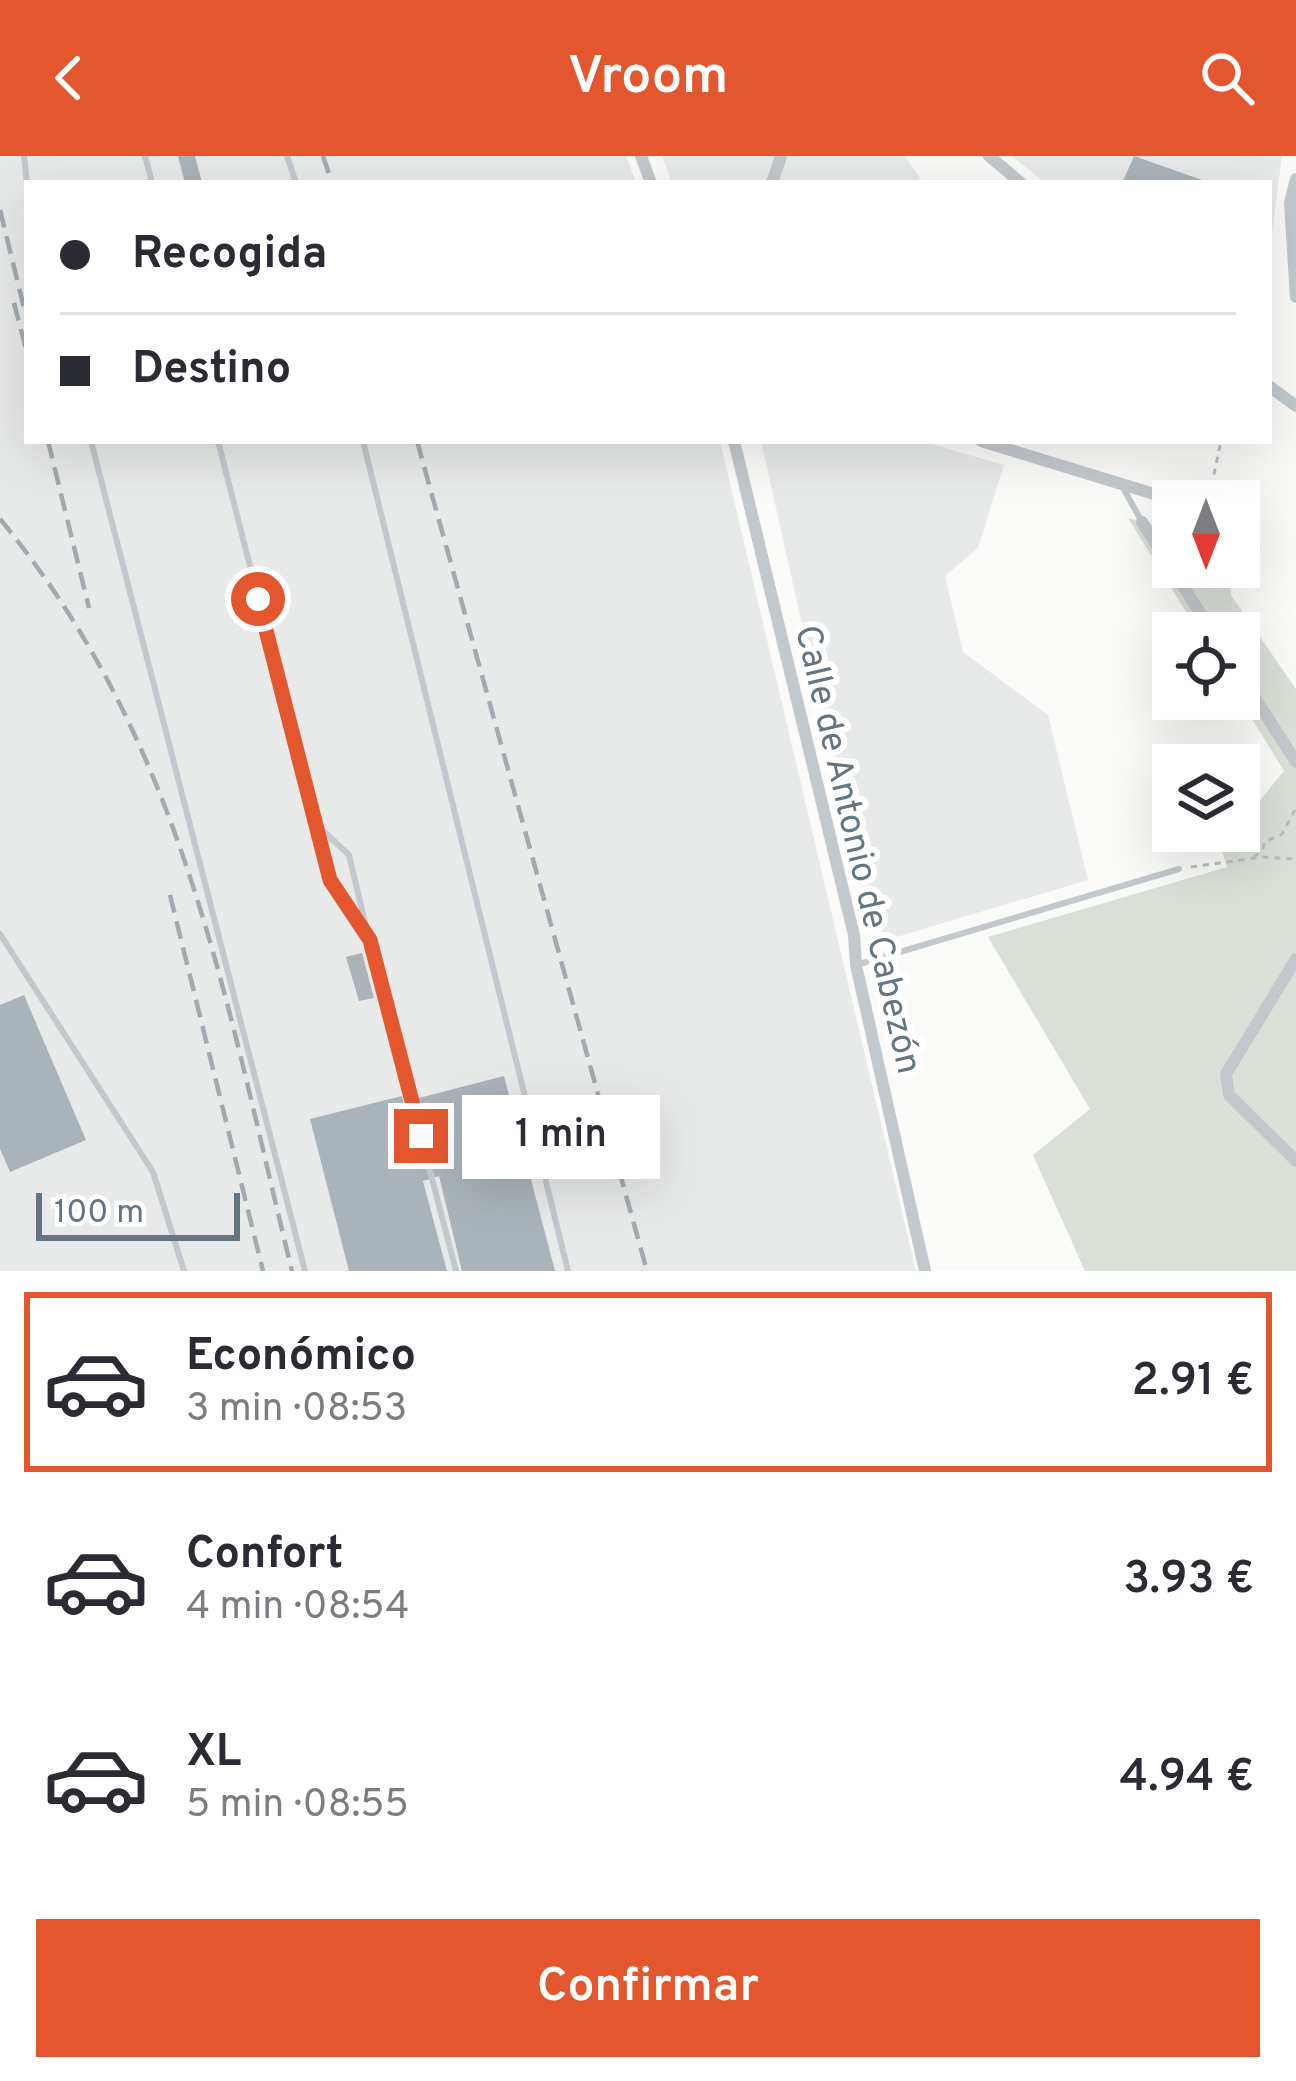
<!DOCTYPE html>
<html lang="es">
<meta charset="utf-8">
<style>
body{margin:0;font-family:Overpass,sans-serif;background:#f7f7f7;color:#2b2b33;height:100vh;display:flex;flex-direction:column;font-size:45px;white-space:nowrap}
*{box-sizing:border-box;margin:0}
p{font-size:39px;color:#7c7c81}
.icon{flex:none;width:66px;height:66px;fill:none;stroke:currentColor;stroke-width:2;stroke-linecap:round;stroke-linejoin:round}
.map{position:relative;height:1115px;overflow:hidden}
.drawer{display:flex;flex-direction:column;background:#fff;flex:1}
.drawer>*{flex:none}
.hud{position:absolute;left:24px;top:24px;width:1248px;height:264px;border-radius:0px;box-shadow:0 12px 48px #0002;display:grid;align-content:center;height:264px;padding:0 36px;background:#fff}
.needle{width:78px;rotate:180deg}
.fabs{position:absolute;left:1152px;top:324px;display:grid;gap:24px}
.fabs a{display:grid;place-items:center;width:108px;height:108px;border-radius:0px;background:#fff;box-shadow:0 12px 48px #0002;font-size:60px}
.scale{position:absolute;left:36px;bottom:30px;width:204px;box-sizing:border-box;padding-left:12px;border:6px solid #657683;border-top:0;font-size:33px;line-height:42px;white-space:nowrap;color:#657683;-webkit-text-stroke:9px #fff;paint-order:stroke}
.end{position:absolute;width:54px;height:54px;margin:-27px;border:15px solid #e4572e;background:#fff;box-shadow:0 0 0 6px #fff}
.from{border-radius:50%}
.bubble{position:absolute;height:84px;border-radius:0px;background:#fff;box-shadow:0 12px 48px #0002;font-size:39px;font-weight:600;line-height:84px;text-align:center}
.hud b{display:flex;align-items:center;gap:42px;height:114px;font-size:45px}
.hud b+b{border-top:3px solid #e1e1e2}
.hud i{width:30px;height:30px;background:#2b2b33}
ul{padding:21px 0 0;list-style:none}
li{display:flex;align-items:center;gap:36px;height:180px;margin:0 24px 18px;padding:0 12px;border:6px solid transparent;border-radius:0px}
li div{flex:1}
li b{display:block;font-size:45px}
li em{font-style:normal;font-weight:600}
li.active{border-color:#e4572e}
li>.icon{width:108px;height:108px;stroke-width:1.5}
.primary-button{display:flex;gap:24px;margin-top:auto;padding:24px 36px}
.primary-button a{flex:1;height:138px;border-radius:0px;background:#e4572e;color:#fff;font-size:48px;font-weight:600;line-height:138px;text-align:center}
header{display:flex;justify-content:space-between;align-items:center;height:156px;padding:0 36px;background:#e4572e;color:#fff;font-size:54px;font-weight:600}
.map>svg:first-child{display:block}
</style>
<header><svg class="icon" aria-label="back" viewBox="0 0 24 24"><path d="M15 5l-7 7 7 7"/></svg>Vroom<svg class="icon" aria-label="search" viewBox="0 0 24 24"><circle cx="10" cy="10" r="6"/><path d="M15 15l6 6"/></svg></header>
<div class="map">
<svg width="1296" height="1115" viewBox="0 0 1296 1115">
<rect width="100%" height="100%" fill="#fafaf8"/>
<g fill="#e8e9e9">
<path d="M0,0H626L636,27H27V285H720L916,1115H0Z"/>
<path d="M662,0H905L923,27H672Z"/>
<path d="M1012,0H1282L1269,100V27H1045Z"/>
<path d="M761,285H921L1004,309L978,392L945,420L963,496L1048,559L1088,724L893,782L869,768Z"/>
</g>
<path fill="#dadfd7" d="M1128,362L1173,375V411H1239V395L1254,399V407L1230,422L1231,439L1296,533V1115H1085L1033,999L1090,953L988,781L1227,711L1220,688L1239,675V670L1284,615L1239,542V477H1199Z"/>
<g fill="#aab3b9">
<path d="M178,0H195L202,27H185Z"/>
<path d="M1134,0L1208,26V27H1122Z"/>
<path d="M362,797L374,842L359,845L346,801Z"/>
<path d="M24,839L86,984L10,1016L0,993V849Z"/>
<path d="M504,920L555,1115H462L439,1020L423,1025L447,1115H349L310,963L402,940L408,965L424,961L419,942Z"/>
</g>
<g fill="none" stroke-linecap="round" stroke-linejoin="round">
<g stroke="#bbbfc2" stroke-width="3" stroke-dasharray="6 6" stroke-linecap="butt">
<path d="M1209,342L1221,285"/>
<path d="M1254,701L1263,693L1264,686L1282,678L1296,652"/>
<path d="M1191,711L1262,701L1296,703"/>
</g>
<g stroke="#c3c8cc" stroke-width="6">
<path d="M24,0L27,27"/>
<path d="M145,0L152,27"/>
<path d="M287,0L296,27"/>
<path d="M91,285L305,1115"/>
<path d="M218,285L330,723L370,784L456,1115"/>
<path d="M363,285L568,1115"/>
<path d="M1122,330L1142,366"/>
<path d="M319,671L349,699L367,775"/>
<path d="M0,778L153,1016L184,1115"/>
<path d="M856,809L1179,713"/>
</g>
<g stroke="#c3c8cc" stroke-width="12">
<path d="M641,0L651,27"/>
<path d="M989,0L1021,27"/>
<path d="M1296,23L1290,47L1296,141"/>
<path d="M772,27L781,0"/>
<path d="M1269,230L1296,250"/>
<path d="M734,285L854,779L856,809L925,1115"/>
<path d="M981,285L1177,345"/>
<path d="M1239,364L1246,367"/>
<path d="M1142,366L1213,477"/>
<path d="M1239,517L1296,606"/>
<path d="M1296,803L1226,918L1229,939L1296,1005"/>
</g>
<g stroke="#a2aab0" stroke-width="4.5" stroke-dasharray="18 9" stroke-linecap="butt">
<path d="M323,0L332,27"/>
<path d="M0,54L27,164"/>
<path d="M14,147L27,197"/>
<path d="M48,285L89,452"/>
<path d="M417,285L647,1115"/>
<path d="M0,363C184,586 225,843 292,1115"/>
<path d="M170,739L263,1115"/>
</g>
</g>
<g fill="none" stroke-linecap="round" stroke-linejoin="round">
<path stroke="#e4572e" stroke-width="15" d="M258,443L330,724L370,784L421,980"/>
</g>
<g text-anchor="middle" stroke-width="12" stroke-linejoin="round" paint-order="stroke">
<g font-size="36" fill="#657683" stroke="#fff">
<text transform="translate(860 693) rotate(77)" y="13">Calle de Antonio de Cabezón</text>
</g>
</g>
</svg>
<div class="fabs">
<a><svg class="needle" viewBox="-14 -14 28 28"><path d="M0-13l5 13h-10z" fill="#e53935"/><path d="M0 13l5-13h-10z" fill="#7c7c81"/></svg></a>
<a><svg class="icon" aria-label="locate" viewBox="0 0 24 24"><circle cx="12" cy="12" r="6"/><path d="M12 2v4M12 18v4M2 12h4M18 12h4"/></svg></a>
<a><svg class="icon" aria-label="layers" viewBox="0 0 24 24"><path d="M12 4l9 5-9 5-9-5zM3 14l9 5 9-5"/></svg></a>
</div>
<div class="scale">100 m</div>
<i class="end from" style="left:258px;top:443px"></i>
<i class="end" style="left:421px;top:980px"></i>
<div class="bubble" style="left:462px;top:939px;width:198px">1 min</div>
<div class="hud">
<b><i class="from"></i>Recogida</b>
<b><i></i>Destino</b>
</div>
</div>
<section class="drawer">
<ul>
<li class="active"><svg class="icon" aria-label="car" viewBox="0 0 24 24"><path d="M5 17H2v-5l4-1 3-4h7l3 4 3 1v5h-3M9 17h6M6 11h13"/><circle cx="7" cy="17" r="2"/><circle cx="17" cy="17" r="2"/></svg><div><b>Económico</b><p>3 min · 08:53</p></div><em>2.91 €</em></li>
<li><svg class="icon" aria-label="car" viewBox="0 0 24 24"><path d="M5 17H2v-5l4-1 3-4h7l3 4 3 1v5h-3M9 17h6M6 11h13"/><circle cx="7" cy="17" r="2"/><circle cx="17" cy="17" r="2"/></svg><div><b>Confort</b><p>4 min · 08:54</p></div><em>3.93 €</em></li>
<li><svg class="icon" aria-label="car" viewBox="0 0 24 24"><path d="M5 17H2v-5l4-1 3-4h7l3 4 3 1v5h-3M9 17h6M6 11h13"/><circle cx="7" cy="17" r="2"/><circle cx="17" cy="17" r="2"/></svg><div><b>XL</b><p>5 min · 08:55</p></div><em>4.94 €</em></li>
</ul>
<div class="primary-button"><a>Confirmar</a></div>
</section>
